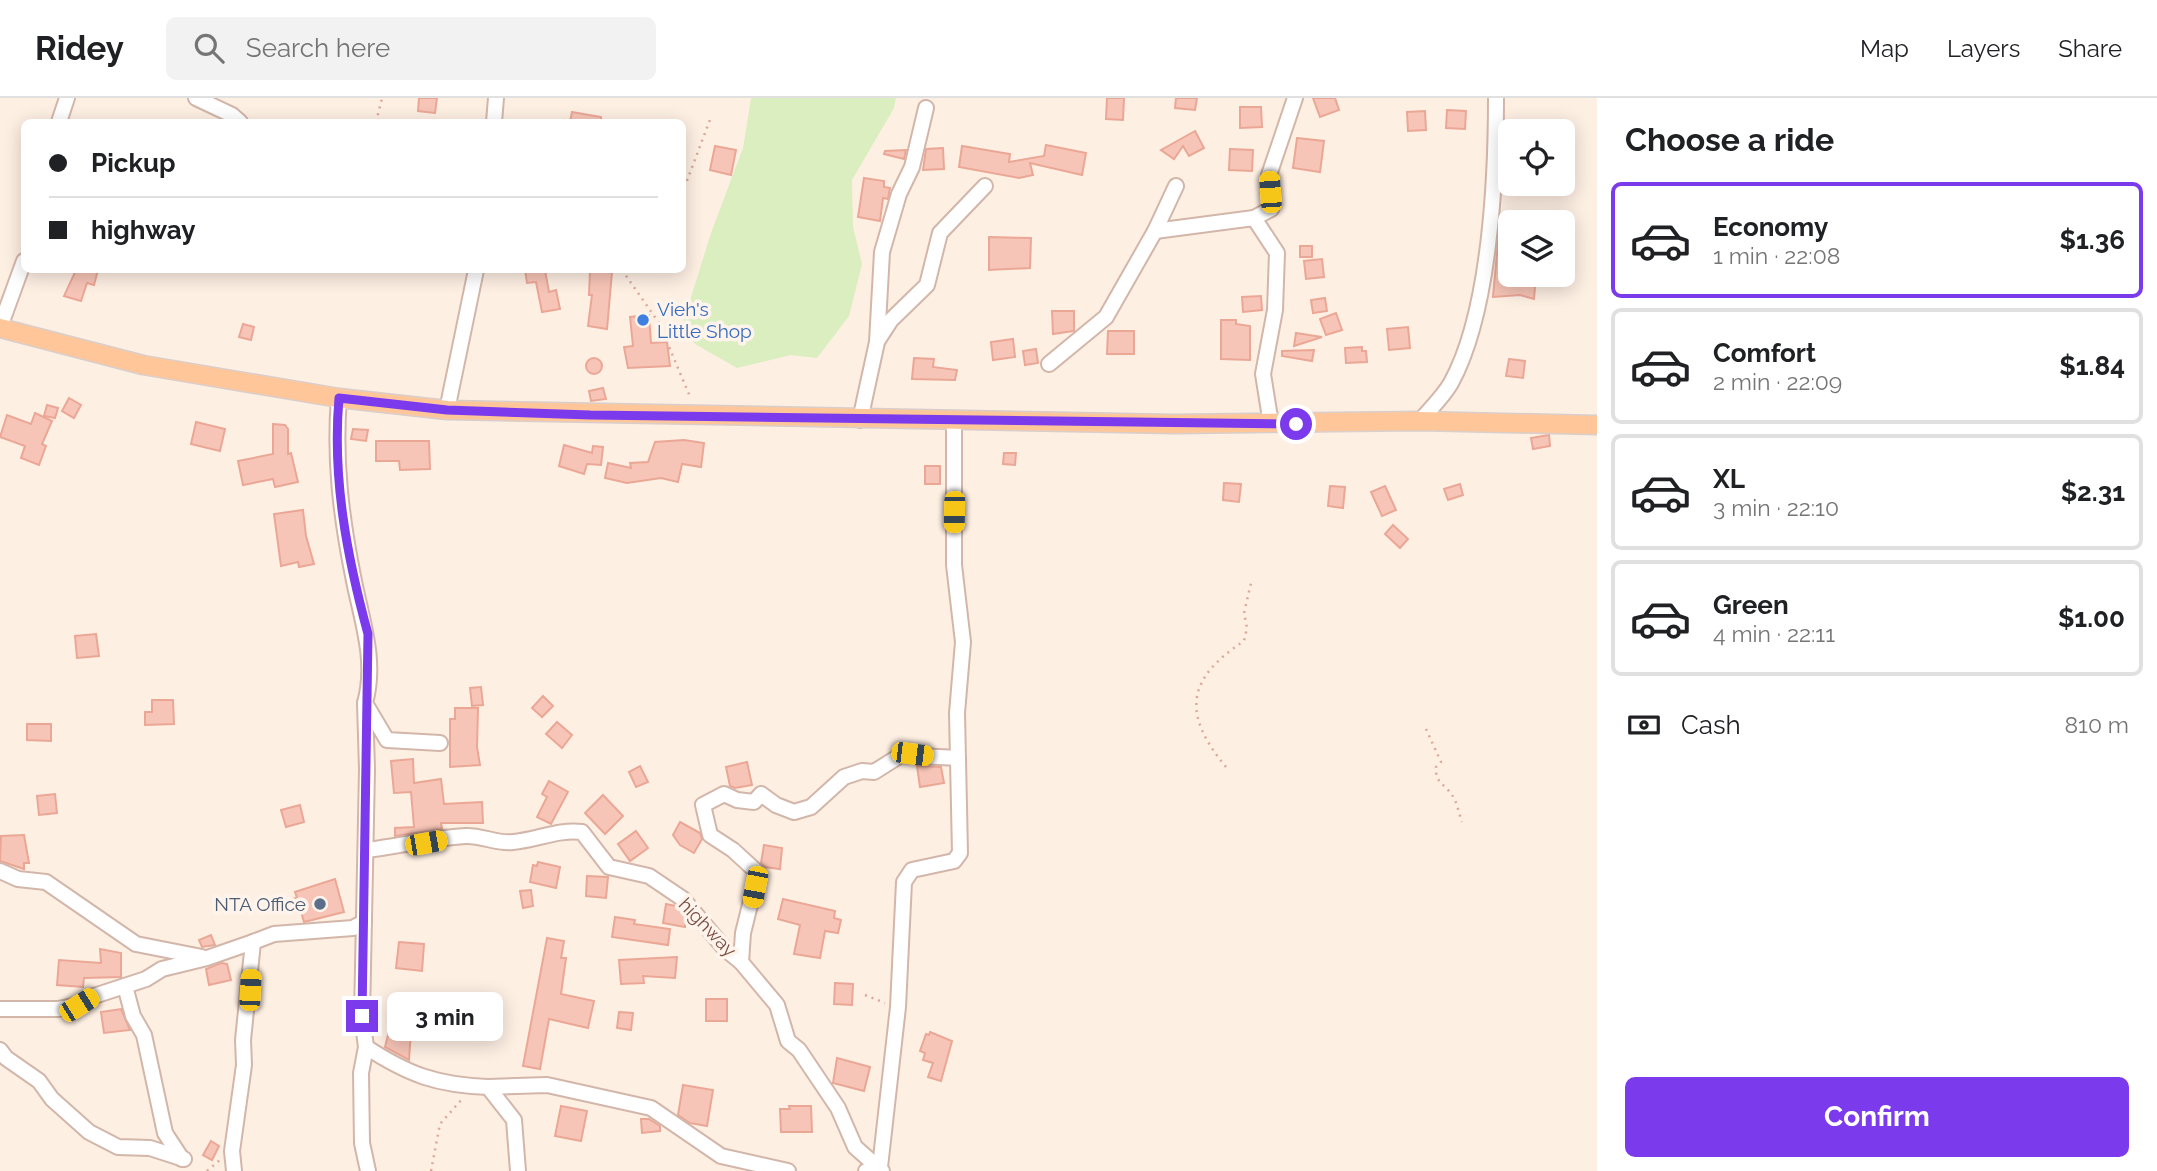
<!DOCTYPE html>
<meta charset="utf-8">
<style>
body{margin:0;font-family:Raleway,sans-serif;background:#f2f2f2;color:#202124;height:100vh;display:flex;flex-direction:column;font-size:26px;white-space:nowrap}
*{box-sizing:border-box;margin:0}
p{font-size:23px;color:#757577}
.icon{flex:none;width:38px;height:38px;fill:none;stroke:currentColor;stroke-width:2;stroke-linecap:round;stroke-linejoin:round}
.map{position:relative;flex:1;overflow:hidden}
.details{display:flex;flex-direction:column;background:#fff;width:560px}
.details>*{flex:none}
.guide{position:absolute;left:21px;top:21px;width:665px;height:154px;border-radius:10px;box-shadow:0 4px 18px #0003;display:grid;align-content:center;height:154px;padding:0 28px;background:#fff}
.tools{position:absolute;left:1498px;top:21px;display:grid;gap:14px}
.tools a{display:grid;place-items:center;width:77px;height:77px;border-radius:10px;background:#fff;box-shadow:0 4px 18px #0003;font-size:35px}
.end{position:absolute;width:32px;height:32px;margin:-16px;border:9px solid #7c3aed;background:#fff;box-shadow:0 0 0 4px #fff}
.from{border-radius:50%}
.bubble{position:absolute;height:49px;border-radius:10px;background:#fff;box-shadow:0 4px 18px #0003;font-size:23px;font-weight:700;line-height:49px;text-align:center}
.car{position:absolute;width:21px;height:42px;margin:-21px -10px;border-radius:9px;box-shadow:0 0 5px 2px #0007;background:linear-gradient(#f5c518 24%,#345 0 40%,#f5c518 0 76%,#345 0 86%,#f5c518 0)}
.guide b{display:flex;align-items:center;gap:24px;height:66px;font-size:26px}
.guide b+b{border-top:2px solid #e0e0e0}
.guide i{width:18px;height:18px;background:#202124}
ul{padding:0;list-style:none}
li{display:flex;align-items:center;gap:21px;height:116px;margin:0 14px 10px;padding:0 14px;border:4px solid #e0e0e0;border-radius:10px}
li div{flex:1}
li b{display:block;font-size:26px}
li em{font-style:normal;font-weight:700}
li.selected{border-color:#7c3aed}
li>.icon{width:63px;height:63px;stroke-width:1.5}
h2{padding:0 28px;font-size:32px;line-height:84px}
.pay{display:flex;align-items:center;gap:18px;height:77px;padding:0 28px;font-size:26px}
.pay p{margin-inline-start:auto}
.cta{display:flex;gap:14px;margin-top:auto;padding:14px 28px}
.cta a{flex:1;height:80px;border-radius:10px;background:#7c3aed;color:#fff;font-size:28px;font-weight:700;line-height:80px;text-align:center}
header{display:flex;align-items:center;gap:42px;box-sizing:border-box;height:98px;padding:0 35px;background:#fff;border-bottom:2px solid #e0e0e0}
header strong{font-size:33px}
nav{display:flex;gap:38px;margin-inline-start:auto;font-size:24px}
.search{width:490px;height:63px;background:#f2f2f2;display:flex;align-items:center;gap:18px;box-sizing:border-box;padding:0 24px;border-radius:10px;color:#757577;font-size:26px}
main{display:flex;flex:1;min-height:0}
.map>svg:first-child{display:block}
</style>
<header>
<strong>Ridey</strong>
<div class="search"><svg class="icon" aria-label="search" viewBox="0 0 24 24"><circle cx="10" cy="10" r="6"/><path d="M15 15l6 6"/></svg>Search here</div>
<nav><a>Map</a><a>Layers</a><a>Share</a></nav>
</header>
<main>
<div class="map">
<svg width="1597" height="1073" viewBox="0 0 1597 1073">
<rect width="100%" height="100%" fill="#feefe3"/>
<path fill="#daeebf" d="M751,0H896L894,10L852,82L853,129L862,166L849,218L817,260L791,257L737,270L695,246L682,228L711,135L743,50Z"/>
<g fill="#f7c5b7" stroke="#eba796" stroke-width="2">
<path d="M419,0H437L435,15L418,13Z"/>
<path d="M1107,0H1124L1123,22L1106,21Z"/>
<path d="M1176,0H1197L1195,12L1175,10Z"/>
<path d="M1313,0H1335L1339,12L1320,19Z"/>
<path d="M1240,9H1261L1262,29L1240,30Z"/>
<path d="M1447,12L1466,13L1465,31L1446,30Z"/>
<path d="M1425,13L1426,32L1408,33L1407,14Z"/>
<path d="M572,14L601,19V24H570Z"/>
<path d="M1195,33L1204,50L1189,58L1183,48L1174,61L1161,52Z"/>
<path d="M1297,40L1324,43L1320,74L1293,70Z"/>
<path d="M1046,47L1086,55L1082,77L1030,65L1033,77L1019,80L959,69L962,48L1010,56L1009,64L1044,58Z"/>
<path d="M715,48L736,52L731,77L710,72Z"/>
<path d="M943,50L944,71L923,72L926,51Z"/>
<path d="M1230,51L1253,52L1252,73L1229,72Z"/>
<path d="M906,52L904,61L884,56L885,53Z"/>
<path d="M864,80L884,83V89L890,90L888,101L883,100L880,123L858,119Z"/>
<path d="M1499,133L1510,134L1509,177H1536L1534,201L1520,197L1493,199Z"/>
<path d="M1569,135L1574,171L1563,173V136Z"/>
<path d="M989,139L1031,140L1030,170L989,172Z"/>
<rect x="1300" y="148" width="12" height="11"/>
<path d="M1322,161L1324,179L1306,181L1304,163Z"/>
<path d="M76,172H98L94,187L87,185L81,203L64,198Z"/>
<path d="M525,172H545L549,194L556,192L560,211L542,214L536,184L527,185Z"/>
<path d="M590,173L612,174L607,231L588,228L592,197H589Z"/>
<path d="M1261,198L1262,212L1243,214L1242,199Z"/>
<path d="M1325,200L1327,213L1313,215L1311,202Z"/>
<path d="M1052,213H1074V233L1053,236Z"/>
<path d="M1336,215L1342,232L1326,237L1320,221Z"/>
<path d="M649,217L651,245L667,244L670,268L628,270L624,249L633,248L630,219Z"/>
<path d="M1221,222H1236V226L1250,228V262L1221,261Z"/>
<path d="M243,226L254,229L251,242L239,239Z"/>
<path d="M1408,229L1410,250L1389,252L1387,231Z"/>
<path d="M1108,233H1134V256H1107Z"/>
<path d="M1296,235L1322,239L1294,248Z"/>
<path d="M1013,241L1015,259L993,262L991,244Z"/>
<path d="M1362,249V253H1366L1367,264L1346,265L1345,250Z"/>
<path d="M1036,251L1038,265L1025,267L1023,253Z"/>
<path d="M1314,252L1312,263L1282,258V253Z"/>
<circle cx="594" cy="268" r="8"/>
<path d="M914,260L934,261L933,269L957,272L955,282L912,281Z"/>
<path d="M1509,261L1525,263L1523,280L1506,278Z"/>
<path d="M603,290L606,301L591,303L589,293Z"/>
<path d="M69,300L81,307L74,320L62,313Z"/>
<path d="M47,307L58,310L55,320L44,318Z"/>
<path d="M35,315L52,323L42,346L46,348L39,367L21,360L25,348L0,339L7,317L31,326Z"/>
<path d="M196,324L225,331L220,353L191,346Z"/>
<path d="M273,326L285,327L288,331V356L291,355L298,384L275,389L273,381L243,387L238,363L273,356Z"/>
<path d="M353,331L368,332L366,343L351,341Z"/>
<path d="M1549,337L1550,348L1533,351L1531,340Z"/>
<path d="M684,342L704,345L701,369L682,366L678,384L661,380L627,385L605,380L608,365L631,370L630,365L648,364L655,344Z"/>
<path d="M376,343H429L430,371L400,372L399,363H376Z"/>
<path d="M564,347L592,355L593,348L603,349L601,367L587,366L584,376L559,368Z"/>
<path d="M1004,355H1016L1015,367L1003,366Z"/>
<rect x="925" y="368" width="15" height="18"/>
<path d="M1224,385L1241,386L1239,404L1223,402Z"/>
<path d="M1460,386L1463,397L1448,402L1444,391Z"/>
<path d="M1330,388L1345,389L1343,410L1328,408Z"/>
<path d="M1385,388L1396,412L1382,418L1371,394Z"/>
<path d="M303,412L306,438L314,466L299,469L298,464L281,468L274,416Z"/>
<path d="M1393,427L1408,441L1400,450L1385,436Z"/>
<path d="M96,536L99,558L77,560L75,538Z"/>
<path d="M481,589L483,607L472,608L470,590Z"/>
<path d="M543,598L553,608L542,619L532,610Z"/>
<path d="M152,602H173L174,626L145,627V614H152Z"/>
<path d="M455,610H478L477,649L480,667L450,669V621H455Z"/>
<path d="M557,624L572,637L562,650L546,636Z"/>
<path d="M27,626H51V643L27,642Z"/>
<path d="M413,661L414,685L441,681L444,706L482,704L483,725H441L442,731L395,738V730L414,729L411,694L394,695L391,663Z"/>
<path d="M747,664L752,687L735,690L730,688L726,669Z"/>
<path d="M640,668L648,684L636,689L629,674Z"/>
<path d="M917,668L941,669L944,685L920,689Z"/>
<path d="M549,683L568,694L551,726L537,719L547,699L542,696Z"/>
<path d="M55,696L57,715L39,717L37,698Z"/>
<path d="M603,697L623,718L605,736L585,715Z"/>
<path d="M300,707L304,724L286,729L281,712Z"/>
<path d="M680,724L700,735L702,741L694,755L680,747L673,737Z"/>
<path d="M636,733L648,750L630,763L618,746Z"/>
<path d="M24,737L29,765H24V771L0,763L1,738Z"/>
<path d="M764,747L782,750L780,771L765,769L761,765Z"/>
<path d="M538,764L560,769L556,790L530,784L533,767L537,768Z"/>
<path d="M587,778L608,779L606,800L586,798Z"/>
<path d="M335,781L344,814L304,824L300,810L294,812L291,801L297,800L295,794Z"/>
<path d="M531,792L533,808L523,810L520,793Z"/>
<path d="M783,801L835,813L834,820L841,822L838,835L825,833L820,860L794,856L800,827L778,821Z"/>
<path d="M666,806L676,808L686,820L685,829L663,825Z"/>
<path d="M615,819L635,822L634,826L670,831L668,847L612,839Z"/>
<path d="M211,837L215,847L202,849L199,842Z"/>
<path d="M547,840L564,843L561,860H566L561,896L594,903L588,930L549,921L540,971L523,968Z"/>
<path d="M399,844L424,846L422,873L396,870Z"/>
<path d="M100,851L121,855V879L84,880L83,889L57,887L59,862L101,865Z"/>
<path d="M677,859L675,880L643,878L644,885L621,886L619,862Z"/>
<path d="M221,865L227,866L231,882L209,887L206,871Z"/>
<path d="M835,885L853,886L852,907L834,906Z"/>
<rect x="706" y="901" width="21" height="22"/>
<path d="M121,911L130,932L104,935L101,914Z"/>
<path d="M619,914L633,915L631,932L617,930Z"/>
<path d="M390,929L411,933L409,962L385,949Z"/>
<path d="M930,934L952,943L941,983L928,979L933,965L923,962L925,955L920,953L926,936L929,937Z"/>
<path d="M837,960L870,969L864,993L833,985Z"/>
<path d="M683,987L713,992L707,1028L690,1025L678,1017Z"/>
<path d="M561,1008L587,1013L581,1043L555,1038Z"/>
<path d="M789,1008H811L812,1034H781L780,1011H790Z"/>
<path d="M641,1021H649L660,1028V1033L642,1035Z"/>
<path d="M211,1043L219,1048L212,1062L203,1057Z"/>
</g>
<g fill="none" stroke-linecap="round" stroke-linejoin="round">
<g stroke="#d3b6aa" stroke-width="18">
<g id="minor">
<path d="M196,0L232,17L240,24"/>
<path d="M59,24L67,0"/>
<path d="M494,24L496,0"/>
<path d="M1254,120L1277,155L1275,212L1263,276L1271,326"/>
<path d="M1155,133L1254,120L1271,111L1269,77L1295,0"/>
<path d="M0,229L24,163"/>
<path d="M878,242L891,222L927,187L940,135L985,88"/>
<path d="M1049,266L1106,219L1155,133L1176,88"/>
<path d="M339,300C334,361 341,418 353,478C361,521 377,561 365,605L387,642L440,645"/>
<path d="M447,312L476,172"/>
<path d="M860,322L877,244L882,154L899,96L912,69L926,10"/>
<path d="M1420,323C1430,311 1443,299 1451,285C1490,214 1496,81 1496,0"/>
<path d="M365,605L367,671L362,918L366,949L361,975L362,1045L368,1073"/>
<path d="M367,752C399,748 432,740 465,738C482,737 496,746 513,744C537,742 558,731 582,734L609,769L649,778L683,801L725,851L741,864L777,907L788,943L799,952L838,1010L855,1049L882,1073"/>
<path d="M0,773L18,781L46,784L136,846L202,859"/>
<path d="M741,864L743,835L758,775L733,752L710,737L703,707L724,696L737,702L754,704L761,696L776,707L794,714L811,709L844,679L862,673L874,674L901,657L958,660"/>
<path d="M125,888L133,918L144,937L165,1035L182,1061"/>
<path d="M0,911H58L79,907L94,898L146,881L162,871L207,860L253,844"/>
<path d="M366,949C409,977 437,987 488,989L514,1022L518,1073"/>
<path d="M0,952L6,960L39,983L52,1001L89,1034L118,1049L150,1050L184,1061"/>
<path d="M488,989L547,987L651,1010L721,1058L788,1073"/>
<path d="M234,1073L232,1053L244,967L243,942L253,844L274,836L353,830L364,824"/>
<path d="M866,1073L880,1069L898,909L904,784L912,772L954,763L960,755L957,615L963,544L954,467V321"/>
</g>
</g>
<g stroke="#d9cecb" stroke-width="21">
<path id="major" d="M0,230L143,267L339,300L447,312L1175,326L1420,323L1597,327"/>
</g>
<g stroke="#dca89a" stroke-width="2.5" stroke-dasharray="2 5" stroke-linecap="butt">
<path d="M376,24L382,0"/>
<path d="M682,96L711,19"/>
<path d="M622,172L659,225L691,301"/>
<path d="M1426,631L1441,664L1436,669C1435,685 1444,685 1452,697C1457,704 1459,716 1462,724"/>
<path d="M1226,669C1182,616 1186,581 1244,543L1247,530L1244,515L1251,485"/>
<path d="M865,897L885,905"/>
<path d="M207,1073L221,1061"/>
<path d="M431,1073L440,1026L463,1000"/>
</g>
<use href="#minor" stroke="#fff" stroke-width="14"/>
<use href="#major" stroke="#ffc799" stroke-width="18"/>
</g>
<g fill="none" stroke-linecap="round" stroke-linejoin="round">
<path stroke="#7c3aed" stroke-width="9" d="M362,918L368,536C347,459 332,380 339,300L447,312L590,317L1296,326"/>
</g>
<circle fill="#3f7fe0" stroke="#fff4eb" stroke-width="2.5" cx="643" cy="222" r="7"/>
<circle fill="#5c6f8a" stroke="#fff4eb" stroke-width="2.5" cx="320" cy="806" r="7"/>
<g text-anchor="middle" stroke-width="7" stroke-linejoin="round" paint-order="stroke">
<g font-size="19" fill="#366cbe" stroke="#fff4eb" text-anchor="start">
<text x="657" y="218">Vieh's<tspan x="657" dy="22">Little Shop</tspan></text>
</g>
<g font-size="19" fill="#4e5e75" stroke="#fff4eb" text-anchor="end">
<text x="306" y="813">NTA Office</text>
</g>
<g font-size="19" fill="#794f46" stroke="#fff4eb">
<text transform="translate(708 829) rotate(46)" y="7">highway</text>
</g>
</g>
</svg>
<div class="tools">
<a><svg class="icon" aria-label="locate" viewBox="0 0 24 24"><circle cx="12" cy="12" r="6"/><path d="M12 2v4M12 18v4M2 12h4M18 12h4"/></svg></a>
<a><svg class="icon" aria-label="layers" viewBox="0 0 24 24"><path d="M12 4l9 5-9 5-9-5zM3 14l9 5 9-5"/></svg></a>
</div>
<i class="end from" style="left:1296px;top:326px"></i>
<i class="end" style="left:362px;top:918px"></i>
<div class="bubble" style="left:387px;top:894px;width:116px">3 min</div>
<i class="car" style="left:1270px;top:94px;rotate:356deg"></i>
<i class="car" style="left:954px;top:414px;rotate:181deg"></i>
<i class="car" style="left:912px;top:656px;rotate:97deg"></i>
<i class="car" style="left:426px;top:745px;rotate:80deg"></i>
<i class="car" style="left:755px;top:789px;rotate:191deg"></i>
<i class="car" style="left:250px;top:892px;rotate:3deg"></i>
<i class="car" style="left:79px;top:907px;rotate:58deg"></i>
<div class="guide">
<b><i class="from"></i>Pickup</b>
<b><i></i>highway</b>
</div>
</div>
<section class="details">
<h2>Choose a ride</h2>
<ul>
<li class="selected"><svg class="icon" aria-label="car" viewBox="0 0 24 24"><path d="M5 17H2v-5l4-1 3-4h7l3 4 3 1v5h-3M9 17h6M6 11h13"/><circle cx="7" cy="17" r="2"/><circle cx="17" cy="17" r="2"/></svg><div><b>Economy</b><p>1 min · 22:08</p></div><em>$1.36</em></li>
<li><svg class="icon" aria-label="car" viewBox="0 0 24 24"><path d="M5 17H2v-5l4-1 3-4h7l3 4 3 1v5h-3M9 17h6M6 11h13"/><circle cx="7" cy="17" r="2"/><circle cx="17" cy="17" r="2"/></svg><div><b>Comfort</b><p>2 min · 22:09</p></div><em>$1.84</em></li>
<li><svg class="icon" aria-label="car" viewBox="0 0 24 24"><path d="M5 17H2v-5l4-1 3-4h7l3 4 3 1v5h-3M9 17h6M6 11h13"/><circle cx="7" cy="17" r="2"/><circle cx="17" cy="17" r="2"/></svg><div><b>XL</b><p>3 min · 22:10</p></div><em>$2.31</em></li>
<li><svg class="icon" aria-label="car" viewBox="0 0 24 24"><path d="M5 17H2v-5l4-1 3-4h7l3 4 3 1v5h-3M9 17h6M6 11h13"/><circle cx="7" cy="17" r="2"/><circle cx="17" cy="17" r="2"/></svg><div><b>Green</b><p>4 min · 22:11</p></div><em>$1.00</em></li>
</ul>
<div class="pay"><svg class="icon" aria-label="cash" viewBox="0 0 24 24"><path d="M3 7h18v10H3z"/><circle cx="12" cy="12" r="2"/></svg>Cash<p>810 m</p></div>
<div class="cta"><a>Confirm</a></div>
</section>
</main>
